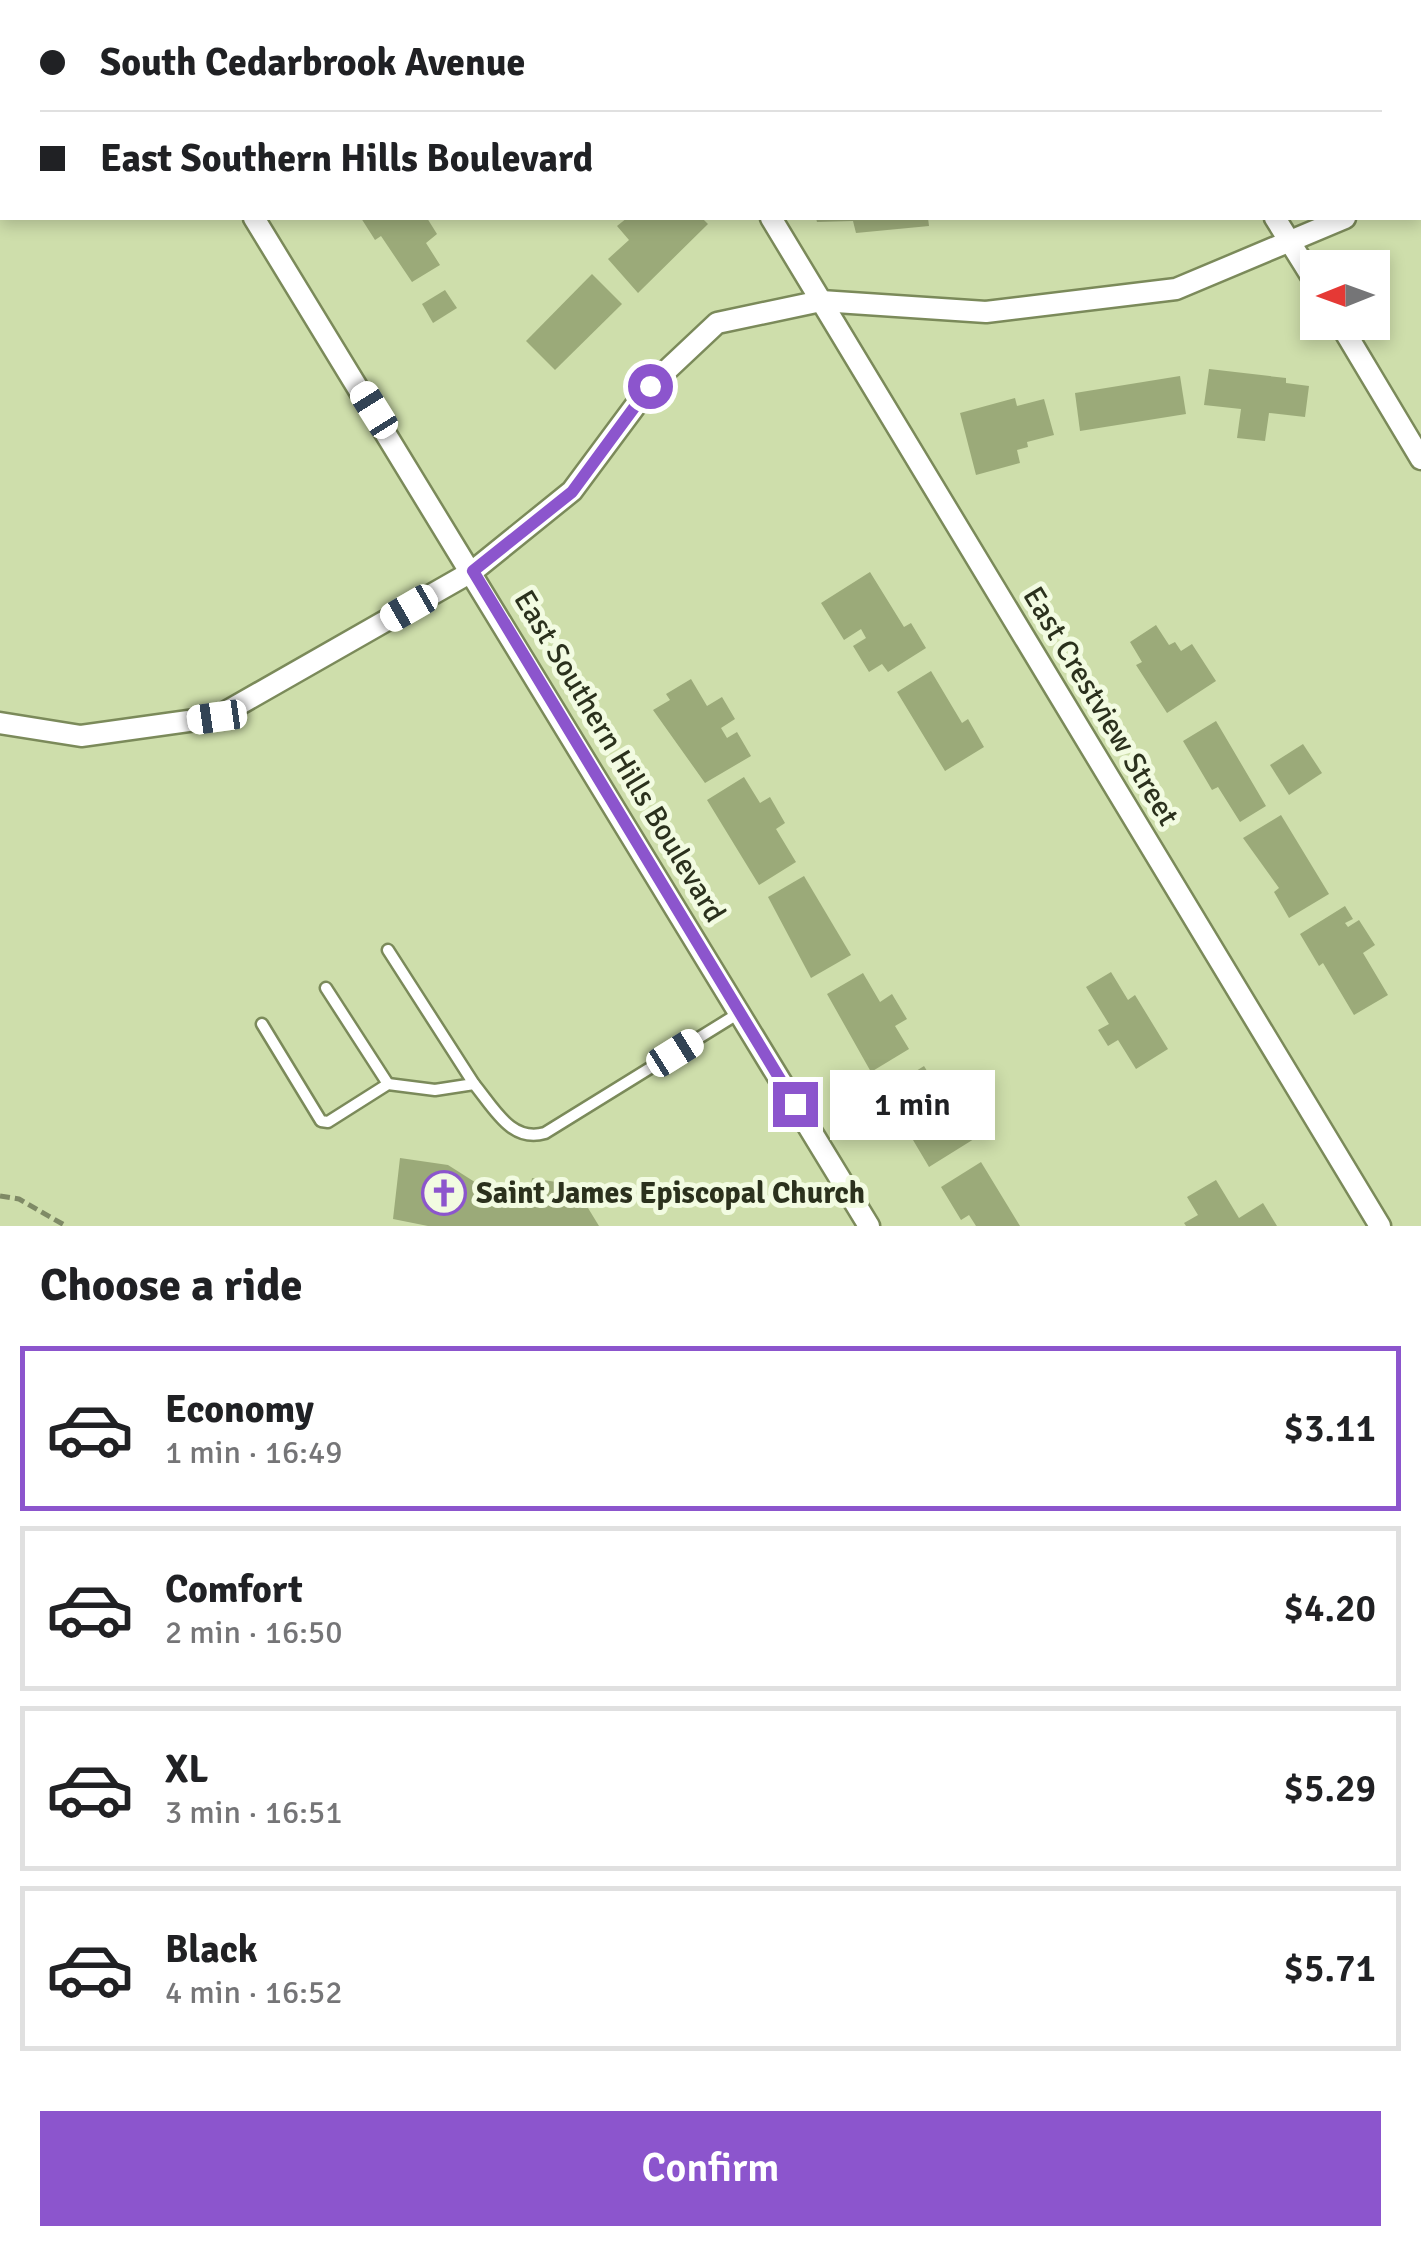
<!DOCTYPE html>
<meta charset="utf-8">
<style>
body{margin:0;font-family:Signika,sans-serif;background:#f2f2f2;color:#202124;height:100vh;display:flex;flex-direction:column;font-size:38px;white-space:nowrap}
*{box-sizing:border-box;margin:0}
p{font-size:32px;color:#757577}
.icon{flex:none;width:55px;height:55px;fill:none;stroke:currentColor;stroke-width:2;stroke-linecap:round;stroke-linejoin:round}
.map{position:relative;height:1226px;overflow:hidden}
.details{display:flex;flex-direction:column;background:#fff;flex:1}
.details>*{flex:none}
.hud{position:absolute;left:0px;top:0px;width:1422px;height:220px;box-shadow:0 5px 15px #0003;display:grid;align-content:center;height:220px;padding:0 40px;background:#fff}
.needle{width:65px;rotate:269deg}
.tools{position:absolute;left:1300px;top:250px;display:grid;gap:20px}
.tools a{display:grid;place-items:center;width:90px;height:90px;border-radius:0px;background:#fff;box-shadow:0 5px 15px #0003;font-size:50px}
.end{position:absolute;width:45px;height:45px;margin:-22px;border:12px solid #8c55cd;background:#fff;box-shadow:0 0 0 5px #fff}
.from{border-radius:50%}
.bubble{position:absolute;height:70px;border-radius:0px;background:#fff;box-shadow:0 5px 15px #0003;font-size:32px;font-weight:600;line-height:70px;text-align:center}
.car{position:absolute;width:30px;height:60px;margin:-30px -15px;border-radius:12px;box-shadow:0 0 8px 2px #0007;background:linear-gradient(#fff 24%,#345 0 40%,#fff 0 76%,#345 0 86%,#fff 0)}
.hud b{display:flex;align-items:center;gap:35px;height:95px;font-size:38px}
.hud b+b{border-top:2px solid #e0e0e0}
.hud i{width:25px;height:25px;background:#202124}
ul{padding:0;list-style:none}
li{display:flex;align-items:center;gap:30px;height:165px;margin:0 20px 15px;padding:0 20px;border:5px solid #e0e0e0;border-radius:0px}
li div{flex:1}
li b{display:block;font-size:38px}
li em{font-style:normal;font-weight:600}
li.current{border-color:#8c55cd}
li>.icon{width:90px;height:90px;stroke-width:1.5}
h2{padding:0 40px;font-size:45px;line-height:120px}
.button{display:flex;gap:20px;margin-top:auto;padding:20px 40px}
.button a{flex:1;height:115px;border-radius:0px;background:#8c55cd;color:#fff;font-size:40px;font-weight:600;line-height:115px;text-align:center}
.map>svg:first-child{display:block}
</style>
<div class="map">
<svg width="1421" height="1226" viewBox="0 0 1421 1226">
<rect width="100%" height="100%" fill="#cedeab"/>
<g fill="#9baa79">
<path d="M361,218H427L437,234L426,243L440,265L412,282L381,236L375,240Z"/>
<path d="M627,218H702L708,224L638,293L608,259L629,240L617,226Z"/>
<path d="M816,218H928L929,226L856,233L853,221L817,222Z"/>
<path d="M592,274L622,304L555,370L526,341Z"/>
<path d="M445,290L457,308L433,323L422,304Z"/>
<path d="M1209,369L1286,378V383L1309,386L1305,417L1269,413L1265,441L1237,438L1241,409L1204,405Z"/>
<path d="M1180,376L1186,414L1080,431L1075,393Z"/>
<path d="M1015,398L1017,406L1044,399L1054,435L1027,442L1028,447L1017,450L1020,463L976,475L960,413Z"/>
<path d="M870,572L904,627L911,623L926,648L888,672L882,664L869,672L853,646L866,638L861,629L844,640L821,603Z"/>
<path d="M1156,625L1169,645L1175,642L1181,651L1192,644L1216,681L1167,713L1136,665L1142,662L1130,642Z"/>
<path d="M931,671L962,723L968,719L984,747L945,771L897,692Z"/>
<path d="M691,679L707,706L722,697L735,719L721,728L727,738L737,732L751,756L705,783L653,710L670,700L666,694Z"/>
<path d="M1216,721L1266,806L1240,822L1218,787L1212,790L1183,741Z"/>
<path d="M1303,744L1322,773L1289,795L1270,765Z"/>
<path d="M744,777L760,803L770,797L785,823L776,829L796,862L759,885L707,800Z"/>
<path d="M1281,815L1329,894L1289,918L1274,892L1279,888L1243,838Z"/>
<path d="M804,876L851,955L811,978L768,897Z"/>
<path d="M1345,906L1353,919L1345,923L1348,927L1359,920L1375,945L1363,953L1388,995L1354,1015L1323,963L1319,966L1300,934Z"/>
<path d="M1111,972L1128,1000L1135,995L1168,1049L1136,1069L1118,1040L1108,1046L1098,1030L1109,1024L1086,987Z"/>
<path d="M863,973L880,1002L892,994L907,1019L895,1026L909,1049L871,1072L827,994Z"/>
<path d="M924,1066L947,1103L958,1096L982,1134L929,1167L913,1140L919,1137L889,1088Z"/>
<path d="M400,1158L448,1165L500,1198L507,1185L530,1189L532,1178L574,1185L599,1226H428L393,1219Z"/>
<path d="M981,1162L1020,1226H976L969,1215L961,1220L941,1187Z"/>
<path d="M1216,1180L1239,1218L1263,1203L1277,1226H1186L1184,1223L1198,1215L1187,1197Z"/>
</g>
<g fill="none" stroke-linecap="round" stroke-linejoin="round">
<g stroke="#7b8a5a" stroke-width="15">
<g id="service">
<path d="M388,950L474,1084"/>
<path d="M326,988L388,1084"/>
<path d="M262,1024L321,1121L328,1122L388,1084L435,1090L474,1084C494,1108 511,1143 545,1133L739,1013"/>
</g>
</g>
<g stroke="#7b8a5a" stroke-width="25">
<g id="minor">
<path d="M120,0L121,2"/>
<path d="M639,0L641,2"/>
<path d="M1144,0L1146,2"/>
<path d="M1420,183H1421"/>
<path d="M0,195H2"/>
<path d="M254,218L869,1226"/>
<path d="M771,218L1380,1226"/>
<path d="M1275,218L1318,287"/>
<path d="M1339,322L1421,459"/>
<path d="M0,723L81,736L217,717L473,571L572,491L650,386L717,323L821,301L986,312L1176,289L1345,218"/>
</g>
</g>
<path stroke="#7f8a66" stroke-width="5" stroke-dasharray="10 5" stroke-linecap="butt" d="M0,1196L19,1199L66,1226"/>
<use href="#service" stroke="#fff" stroke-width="10"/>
<use href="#minor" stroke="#fff" stroke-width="20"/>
</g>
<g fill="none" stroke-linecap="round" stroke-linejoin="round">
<path stroke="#8c55cd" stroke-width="12" d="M650,386L572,492L473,571L795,1104"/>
</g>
<defs>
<g id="church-ring" transform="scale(2.25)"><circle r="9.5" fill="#f2fbe1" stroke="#8c55cd" stroke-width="1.5"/><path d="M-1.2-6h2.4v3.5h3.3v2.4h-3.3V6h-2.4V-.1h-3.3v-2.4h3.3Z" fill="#8c55cd"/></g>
</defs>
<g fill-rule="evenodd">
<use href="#church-ring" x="444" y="1193"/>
</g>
<g text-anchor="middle" stroke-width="10" stroke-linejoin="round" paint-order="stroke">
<g font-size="30" fill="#2b311d" stroke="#f2fbe1">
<text transform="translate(1101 706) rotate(59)" y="10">East Crestview Street</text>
<text transform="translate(620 756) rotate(59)" y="10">East Southern Hills Boulevard</text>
</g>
<g font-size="30" font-weight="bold" fill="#2b311d" stroke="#f2fbe1" text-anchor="start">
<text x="476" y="1203">Saint James Episcopal Church</text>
</g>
</g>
</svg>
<div class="tools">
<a><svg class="needle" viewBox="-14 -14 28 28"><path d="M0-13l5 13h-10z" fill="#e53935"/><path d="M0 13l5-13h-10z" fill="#757577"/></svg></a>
</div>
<i class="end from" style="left:650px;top:386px"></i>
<i class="end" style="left:795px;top:1104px"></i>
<div class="bubble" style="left:830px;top:1070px;width:165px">1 min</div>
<i class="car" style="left:374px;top:410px;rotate:328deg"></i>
<i class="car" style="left:409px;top:608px;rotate:240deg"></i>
<i class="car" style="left:217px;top:717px;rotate:262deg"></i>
<i class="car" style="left:675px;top:1053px;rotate:58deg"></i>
<div class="hud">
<b><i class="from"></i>South Cedarbrook Avenue</b>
<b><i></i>East Southern Hills Boulevard</b>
</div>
</div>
<section class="details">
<h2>Choose a ride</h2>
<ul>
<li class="current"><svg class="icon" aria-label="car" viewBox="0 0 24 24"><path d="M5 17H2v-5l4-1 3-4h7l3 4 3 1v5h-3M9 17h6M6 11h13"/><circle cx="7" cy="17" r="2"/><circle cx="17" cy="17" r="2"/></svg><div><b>Economy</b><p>1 min · 16:49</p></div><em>$3.11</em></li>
<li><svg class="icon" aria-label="car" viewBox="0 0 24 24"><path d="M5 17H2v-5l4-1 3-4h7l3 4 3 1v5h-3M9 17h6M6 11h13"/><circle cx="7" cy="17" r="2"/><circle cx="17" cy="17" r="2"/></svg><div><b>Comfort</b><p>2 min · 16:50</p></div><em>$4.20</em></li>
<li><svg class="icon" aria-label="car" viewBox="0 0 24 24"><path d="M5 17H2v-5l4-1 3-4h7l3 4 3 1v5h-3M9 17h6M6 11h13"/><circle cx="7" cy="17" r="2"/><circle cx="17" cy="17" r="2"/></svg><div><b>XL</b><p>3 min · 16:51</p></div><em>$5.29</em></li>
<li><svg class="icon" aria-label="car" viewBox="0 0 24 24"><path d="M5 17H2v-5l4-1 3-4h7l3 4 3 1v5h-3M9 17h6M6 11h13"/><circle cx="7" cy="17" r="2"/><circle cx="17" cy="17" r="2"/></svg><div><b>Black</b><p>4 min · 16:52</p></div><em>$5.71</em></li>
</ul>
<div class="button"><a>Confirm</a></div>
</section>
